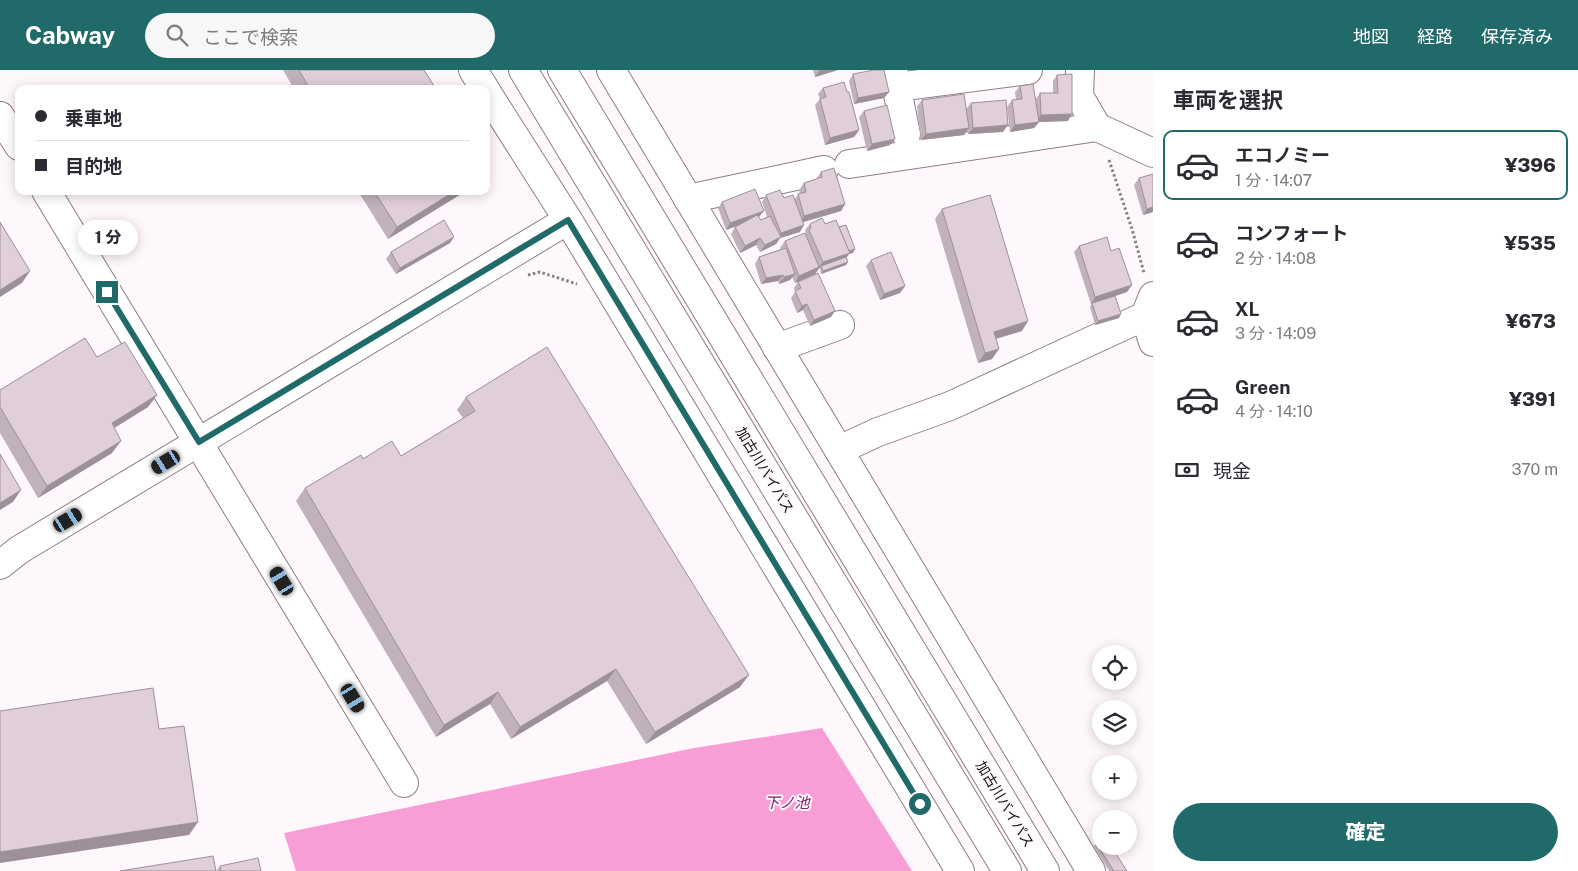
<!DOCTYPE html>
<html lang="ja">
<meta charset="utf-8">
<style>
body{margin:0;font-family:"Public Sans","Noto Sans JP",sans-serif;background:#f7f7f7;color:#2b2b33;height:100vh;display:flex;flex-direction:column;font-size:19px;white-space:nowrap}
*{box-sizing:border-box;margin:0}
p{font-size:16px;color:#7c7c81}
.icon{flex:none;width:28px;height:28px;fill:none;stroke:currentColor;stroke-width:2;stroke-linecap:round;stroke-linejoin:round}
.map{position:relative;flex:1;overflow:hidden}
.drawer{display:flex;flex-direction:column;background:#fff;width:425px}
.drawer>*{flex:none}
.guide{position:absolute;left:15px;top:15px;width:475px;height:110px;border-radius:10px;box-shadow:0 2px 12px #0003;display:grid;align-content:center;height:110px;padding:0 20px;background:#fff}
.tools{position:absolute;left:1092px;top:575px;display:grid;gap:10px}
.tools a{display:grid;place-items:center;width:45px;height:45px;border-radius:50%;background:#fff;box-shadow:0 2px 12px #0003;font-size:25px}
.end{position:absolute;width:22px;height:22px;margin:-11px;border:6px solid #206b69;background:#fff;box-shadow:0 0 0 2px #fff}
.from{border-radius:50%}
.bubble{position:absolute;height:35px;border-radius:18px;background:#fff;box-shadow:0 2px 12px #0003;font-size:16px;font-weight:800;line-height:35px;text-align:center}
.car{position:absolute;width:15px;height:30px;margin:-15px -8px;border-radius:6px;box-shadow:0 0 4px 1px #0007;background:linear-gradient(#222 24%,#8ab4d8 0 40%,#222 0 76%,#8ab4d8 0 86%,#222 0)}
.guide b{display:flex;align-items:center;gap:18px;height:48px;font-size:19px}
.guide b+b{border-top:1px solid #e1e1e2}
.guide i{width:12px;height:12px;background:#2b2b33}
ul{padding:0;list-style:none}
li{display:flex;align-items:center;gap:15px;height:70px;margin:0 10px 8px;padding:0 10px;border:2px solid transparent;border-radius:10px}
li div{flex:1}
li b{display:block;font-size:19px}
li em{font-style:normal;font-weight:800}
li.selected{border-color:#206b69}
li>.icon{width:45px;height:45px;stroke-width:1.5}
h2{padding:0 20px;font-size:22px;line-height:60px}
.pay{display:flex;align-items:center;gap:12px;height:55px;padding:0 20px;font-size:19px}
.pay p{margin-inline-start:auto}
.cta{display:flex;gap:10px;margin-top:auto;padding:10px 20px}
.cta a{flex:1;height:58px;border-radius:30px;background:#206b69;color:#fff;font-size:20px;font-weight:800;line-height:58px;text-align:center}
header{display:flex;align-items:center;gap:30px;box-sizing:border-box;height:70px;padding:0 25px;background:#206b69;color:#fff}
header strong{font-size:24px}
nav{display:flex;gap:28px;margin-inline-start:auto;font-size:18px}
.search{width:350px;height:45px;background:#f7f7f7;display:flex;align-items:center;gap:12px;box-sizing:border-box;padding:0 18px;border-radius:28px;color:#7c7c81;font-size:19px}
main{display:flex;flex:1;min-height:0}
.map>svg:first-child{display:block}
</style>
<header>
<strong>Cabway</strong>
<div class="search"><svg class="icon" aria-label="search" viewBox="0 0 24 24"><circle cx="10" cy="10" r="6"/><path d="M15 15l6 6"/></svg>ここで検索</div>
<nav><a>地図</a><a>経路</a><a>保存済み</a></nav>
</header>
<main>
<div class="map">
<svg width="1153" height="801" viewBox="0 0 1153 801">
<rect width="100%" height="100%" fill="#fef7fb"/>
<path fill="#f89ed7" d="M822,658L912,801H296L284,763L694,678Z"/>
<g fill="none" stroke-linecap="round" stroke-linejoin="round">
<g stroke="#8d7d87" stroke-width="30">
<g id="minor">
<path d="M473,0L485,19"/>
<path d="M611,0L1091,801"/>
<path d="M893,0L906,64"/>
<path d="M1080,0L1079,26L1097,57"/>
<path d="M897,17L1028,0"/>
<path d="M486,21L568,150L960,801"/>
<path d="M0,46L19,76"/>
<path d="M849,94L1097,57L1153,83"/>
<path d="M46,121L404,713"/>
<path d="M688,129L824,100"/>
<path d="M1153,226L1145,246L1153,272"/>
<path d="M777,278L840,255"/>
<path d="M839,380L878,362L950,336L1145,246"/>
<path d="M0,495L19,480L568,150"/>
</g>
</g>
<g stroke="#8d7d87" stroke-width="30">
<g id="highway">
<path d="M523,0L1007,801"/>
<path d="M562,0L1045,801"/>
</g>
</g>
<g stroke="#878184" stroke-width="3" stroke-dasharray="2.5 2.5" stroke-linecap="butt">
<path d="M1109,90L1132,159L1144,203"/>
<path d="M528,205L540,202L577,214"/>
</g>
<use href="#minor" stroke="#fff" stroke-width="28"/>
<use href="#highway" stroke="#fff" stroke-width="28"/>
</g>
<g fill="#c1b1bb">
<path d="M283,0H424L436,19H294Z"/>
<path d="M813,0H838L815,7Z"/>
<path d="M853,4L889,22L884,28L854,34L849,11Z"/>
<path d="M1057,5L1068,51L1039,52L1034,58L1010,62L1007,37L1012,30H1016L1015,22L1020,16L1036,29L1040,23H1053V11Z"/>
<path d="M823,18L847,22L859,60L854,67L825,75L815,35L820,29L818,24Z"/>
<path d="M922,30L966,39L971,33L1003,62L968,64V60L964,65L921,70L917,36Z"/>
<path d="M864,41L890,75L867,81L859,47Z"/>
<path d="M821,102L845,134L841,141L803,152L800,162L780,168L776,174L760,182L756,175L740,183L731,164L735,157L740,155L726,160L718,138L722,132L759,147L761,150L767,147L762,132L766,125L795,129L798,124L800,123L799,120L804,113L816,109Z"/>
<path d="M1153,104V142L1143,145L1134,115L1139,108Z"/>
<path d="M358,121H466L388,169Z"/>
<path d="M942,139L1022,261L996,269L992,289L978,293L935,149Z"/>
<path d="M810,154H825L839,157L853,183L849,184L847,187L846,195L821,204L820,198L818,199L815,204L795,213L792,207L790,210L779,214L778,211L761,214L755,194L759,187L781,179L780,178L785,171L805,165L806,163L805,160Z"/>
<path d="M454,167L450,173L396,204L386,189L391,182Z"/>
<path d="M1079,176L1111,181L1127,222L1091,234L1074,182Z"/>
<path d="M871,190L905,216L900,223L880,230L866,196Z"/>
<path d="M798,212L831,247L810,256L803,240L797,243L791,228L795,222L794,218Z"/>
<path d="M1092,233L1119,248L1095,255L1090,237Z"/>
<path d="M97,287L157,325L148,337L114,358L112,383L38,428L0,363V320Z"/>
<path d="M466,327L740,617L646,674L607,611L511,669L490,634L436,667L296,431L305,418L363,389L401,386L463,348L457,340Z"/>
<path d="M1096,773L1127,801H1109L1094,776Z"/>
<path d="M220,796L261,801H216Z"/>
</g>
<g fill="#9d9098">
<path d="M820,0H838L815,7Z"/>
<path d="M889,22L884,28L854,34L858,28Z"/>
<path d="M1072,44L1068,51L1039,52L1034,58L1010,62L1015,55L1036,52L1041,45Z"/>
<path d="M1008,55L1003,62L968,64L973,58Z"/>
<path d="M969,58L964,65L921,70L926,64Z"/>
<path d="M859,60L854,67L825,75L830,68Z"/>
<path d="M895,69L890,75L867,81L872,74Z"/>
<path d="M455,121H466L388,169L397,157Z"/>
<path d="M845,134L841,141L800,153L804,146Z"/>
<path d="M1153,137V142L1143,145L1147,139Z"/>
<path d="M764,141L759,147L726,160L730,153Z"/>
<path d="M804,155L800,162L780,168L776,174L760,182L765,175L776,169L781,163Z"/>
<path d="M454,167L450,173L396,204L400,198Z"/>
<path d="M760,168L756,175L740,183L745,176Z"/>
<path d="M855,179L853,183L849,184L845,189L821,196L815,204L795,213L799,206L819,197L823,192L847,182Z"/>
<path d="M848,192L846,195L821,204L823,201Z"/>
<path d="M30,201L22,213L0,227V220Z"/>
<path d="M795,204L790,210L779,214L784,207Z"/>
<path d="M783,205L778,211L761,214L766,208Z"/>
<path d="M1132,215L1127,222L1091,234L1095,227Z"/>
<path d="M905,216L900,223L880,230L884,224Z"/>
<path d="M807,234L803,240L797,243L802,236Z"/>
<path d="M835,241L831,247L810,256L814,250Z"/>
<path d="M1121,244L1119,248L1095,255L1098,251Z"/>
<path d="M1028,251L1022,261L987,271L994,262Z"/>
<path d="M999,279L992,289L978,293L985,283Z"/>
<path d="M157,325L148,337L103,365L112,353Z"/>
<path d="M121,371L112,383L38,428L47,416Z"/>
<path d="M21,420L13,432L0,440V433Z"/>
<path d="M616,599L607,611L511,669L520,657Z"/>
<path d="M749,605L740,617L646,674L655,662Z"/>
<path d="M498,622L490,634L436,667L444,655Z"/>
<path d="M198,752L189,765L0,793V782Z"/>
</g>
<g fill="#e0ced9" stroke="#9d9098">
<path d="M299,0H424L436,19H310Z"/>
<path d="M874,0H884L889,22L858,28L853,4Z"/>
<path d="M1072,4V44L1041,45L1040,23H1058L1057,5Z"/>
<path d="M844,12L847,22H849L859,60L830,68L820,29L826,27L823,18Z"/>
<path d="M1033,14L1039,52L1015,55L1012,30L1022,29L1020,16Z"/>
<path d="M964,24L969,58L926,64L922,30Z"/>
<path d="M1006,30L1008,55L973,58L971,33Z"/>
<path d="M887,35L895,69L872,74L864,41Z"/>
<path d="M834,98L845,134L804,146L798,124L806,122L804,113L822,107L821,102Z"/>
<path d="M1153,104V137L1147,139L1139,108Z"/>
<path d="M755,119L764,141L730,153L722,132Z"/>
<path d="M780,120L784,128L793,125L804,155L781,163L766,125Z"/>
<path d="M374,121H455L397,157Z"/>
<path d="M990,125L1028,251L994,262L999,279L985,283L942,139Z"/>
<path d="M757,145L761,150L770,146L781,167L765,175L760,168L745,176L735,157Z"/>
<path d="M822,148L825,154L836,150L850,183L823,192L809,160L811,158L810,154Z"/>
<path d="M444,150L454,167L400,198L391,182Z"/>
<path d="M0,152L30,201L0,220Z"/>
<path d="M846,155L855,179L849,181L839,157Z"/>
<path d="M805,163L819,197L799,206L785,171Z"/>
<path d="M1107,167L1111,181L1119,178L1132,215L1095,227L1079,176Z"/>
<path d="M786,178L795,204L784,207L783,205L766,208L759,187Z"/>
<path d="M891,182L905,216L884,224L871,190Z"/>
<path d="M846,187L848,192L823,201L821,196Z"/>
<path d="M818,203L835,241L814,250L807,234L802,236L795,221L801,218L798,212Z"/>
<path d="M1115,226L1121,244L1098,251L1092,233Z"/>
<path d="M85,268L97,287L125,272L157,325L112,353L121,371L47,416L0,337V320Z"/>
<path d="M547,277L749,605L655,662L616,599L520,657L498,622L444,655L305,418L361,385L363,389L392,371L401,386L475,341L466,327Z"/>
<path d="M0,384L21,420L0,433Z"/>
<path d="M153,618L159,659L184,656L198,752L0,782V641Z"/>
<path d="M1101,770V776H1111L1127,801H1114L1096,773Z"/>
<path d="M213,786L216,801H120Z"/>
<path d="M258,788L261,801H221L220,796Z"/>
</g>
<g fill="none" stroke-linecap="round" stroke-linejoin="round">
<path stroke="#206b69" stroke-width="6" d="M107,222L199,372L568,150L920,734"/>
</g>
<g text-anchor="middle" stroke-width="4" stroke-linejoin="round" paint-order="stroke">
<g font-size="14" fill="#110b0e" stroke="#fef7fb">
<text transform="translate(765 400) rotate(59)" y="5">加古川バイパス</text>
<text transform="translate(1005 734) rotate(59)" y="5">加古川バイパス</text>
</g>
<g font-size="15" font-style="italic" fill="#831d67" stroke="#fef7fb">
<text x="787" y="738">下ノ池</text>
</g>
</g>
</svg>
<div class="tools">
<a><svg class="icon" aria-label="locate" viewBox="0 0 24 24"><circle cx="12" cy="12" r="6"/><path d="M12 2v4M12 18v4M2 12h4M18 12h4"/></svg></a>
<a><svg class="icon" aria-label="layers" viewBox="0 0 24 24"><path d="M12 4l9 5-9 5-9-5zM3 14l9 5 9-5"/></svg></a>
<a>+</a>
<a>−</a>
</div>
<i class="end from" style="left:920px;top:734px"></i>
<i class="end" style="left:107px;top:222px"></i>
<div class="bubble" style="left:78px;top:150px;width:60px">1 分</div>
<i class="car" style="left:166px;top:392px;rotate:239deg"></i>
<i class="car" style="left:68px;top:450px;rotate:59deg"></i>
<i class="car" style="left:282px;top:511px;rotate:329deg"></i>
<i class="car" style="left:353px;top:628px;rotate:149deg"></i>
<div class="guide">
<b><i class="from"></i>乗車地</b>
<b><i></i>目的地</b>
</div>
</div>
<section class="drawer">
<h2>車両を選択</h2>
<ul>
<li class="selected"><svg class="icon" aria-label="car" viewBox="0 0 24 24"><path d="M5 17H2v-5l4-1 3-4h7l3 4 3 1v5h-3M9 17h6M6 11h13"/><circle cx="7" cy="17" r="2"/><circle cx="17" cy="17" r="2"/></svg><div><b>エコノミー</b><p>1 分 · 14:07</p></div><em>¥396</em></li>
<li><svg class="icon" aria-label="car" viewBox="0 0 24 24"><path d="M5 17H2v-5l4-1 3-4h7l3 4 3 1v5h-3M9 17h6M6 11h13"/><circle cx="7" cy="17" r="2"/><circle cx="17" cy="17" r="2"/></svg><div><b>コンフォート</b><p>2 分 · 14:08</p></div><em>¥535</em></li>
<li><svg class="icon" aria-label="car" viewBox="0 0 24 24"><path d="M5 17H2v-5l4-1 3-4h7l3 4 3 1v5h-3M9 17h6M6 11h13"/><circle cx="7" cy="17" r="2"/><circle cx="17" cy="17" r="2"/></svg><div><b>XL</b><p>3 分 · 14:09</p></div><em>¥673</em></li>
<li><svg class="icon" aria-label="car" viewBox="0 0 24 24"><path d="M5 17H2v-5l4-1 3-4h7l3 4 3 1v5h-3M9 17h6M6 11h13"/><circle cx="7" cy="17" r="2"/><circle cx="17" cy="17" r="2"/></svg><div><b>Green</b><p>4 分 · 14:10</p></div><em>¥391</em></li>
</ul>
<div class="pay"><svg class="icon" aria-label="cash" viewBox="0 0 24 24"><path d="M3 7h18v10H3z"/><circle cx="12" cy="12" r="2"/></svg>現金<p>370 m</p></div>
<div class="cta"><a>確定</a></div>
</section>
</main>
